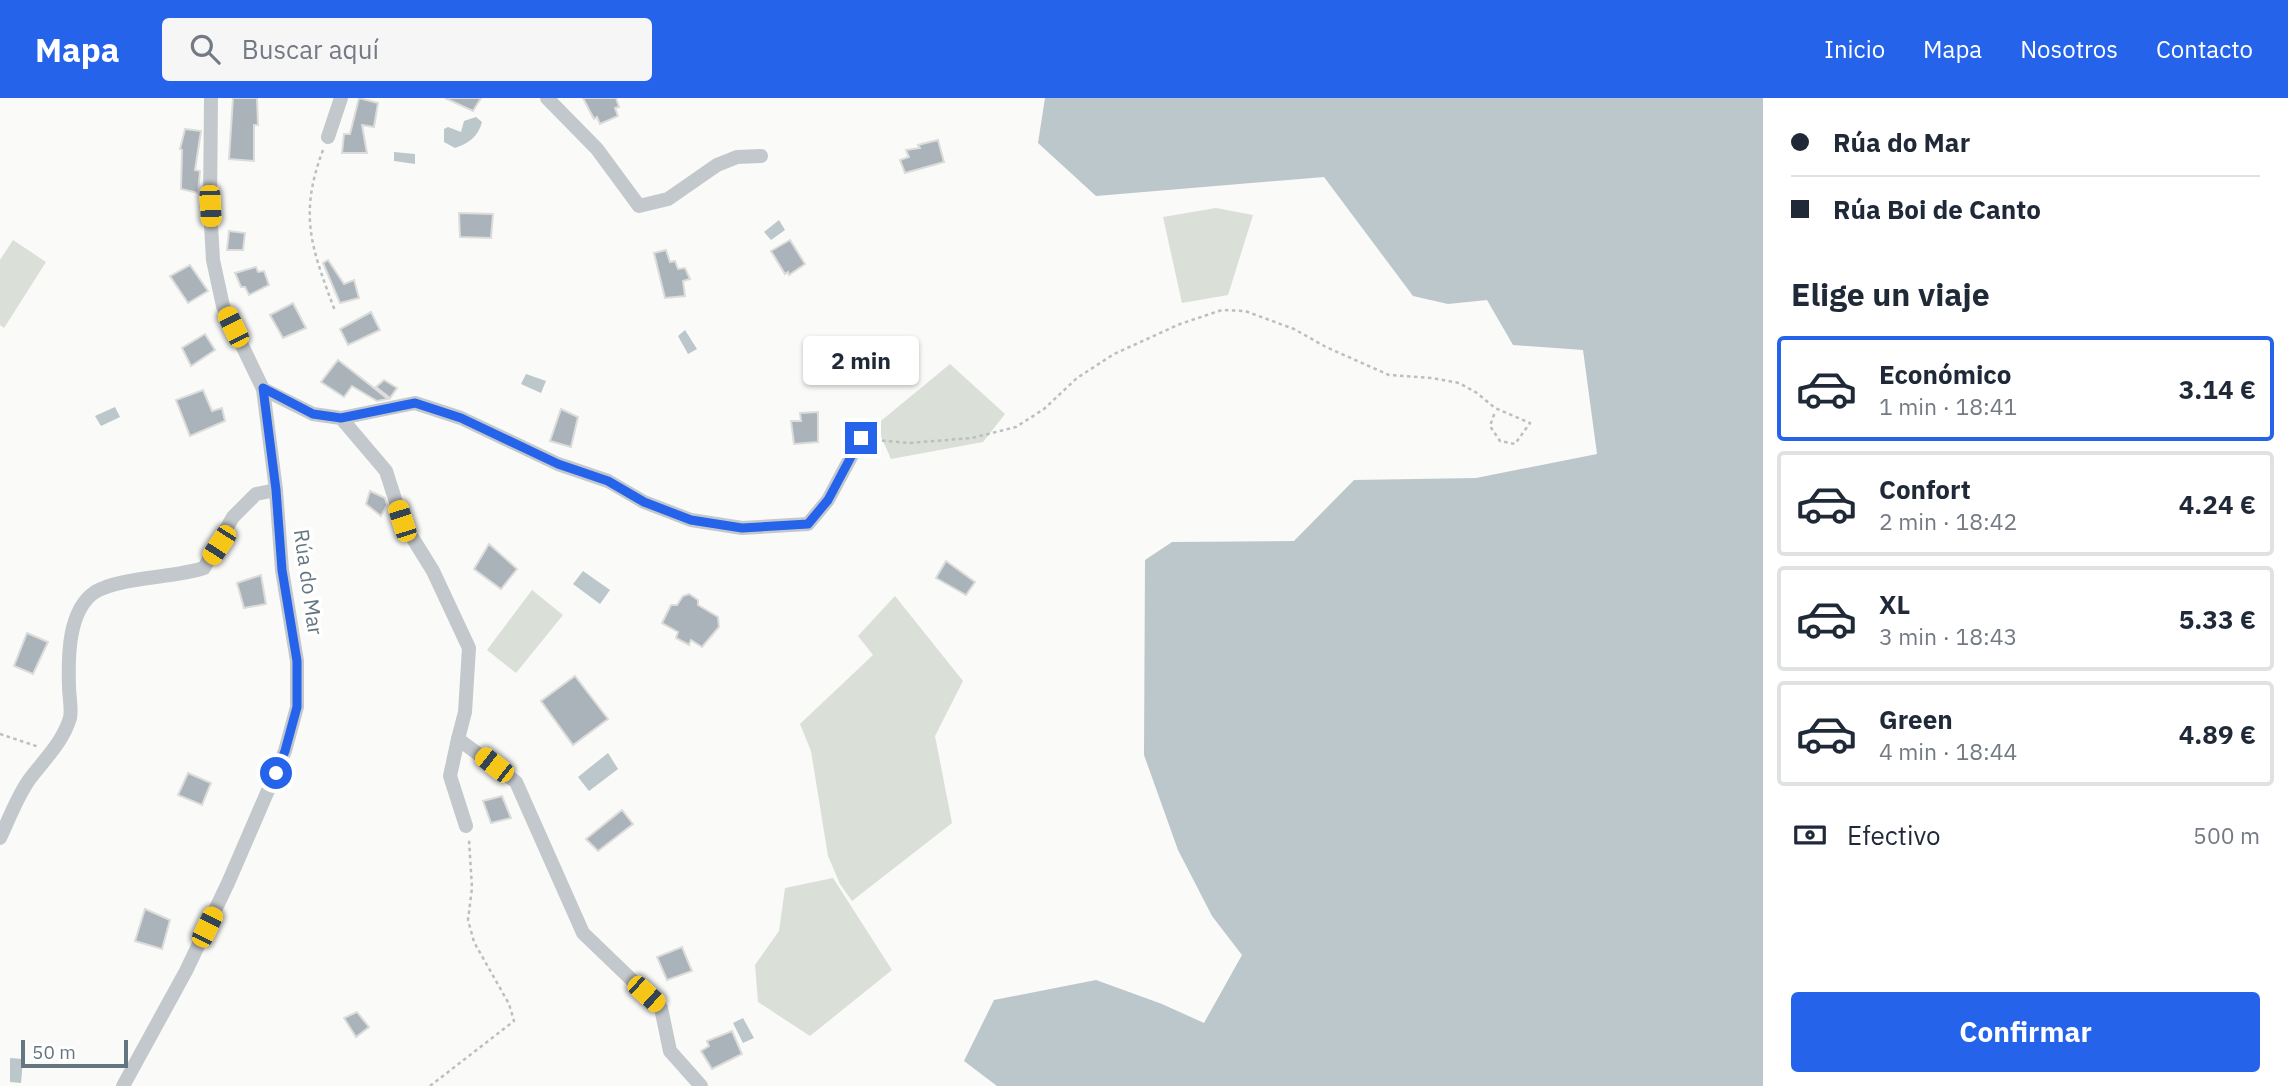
<!DOCTYPE html>
<html lang="es">
<meta charset="utf-8">
<style>
body{margin:0;font-family:"IBM Plex Sans",sans-serif;background:#f6f6f7;color:#1f2937;height:100vh;display:flex;flex-direction:column;font-size:26px;white-space:nowrap}
*{box-sizing:border-box;margin:0}
p{font-size:23px;color:#747a83}
.icon{flex:none;width:38px;height:38px;fill:none;stroke:currentColor;stroke-width:2;stroke-linecap:round;stroke-linejoin:round}
.map{position:relative;flex:1;overflow:hidden}
.details{display:flex;flex-direction:column;background:#fff;width:525px}
.details>*{flex:none}
.guide{display:grid;align-content:center;height:154px;padding:0 28px;background:#fff}
.scale{position:absolute;left:21px;bottom:18px;width:107px;box-sizing:border-box;padding-left:7px;border:4px solid #657683;border-top:0;font-size:19px;line-height:24px;white-space:nowrap;color:#657683;-webkit-text-stroke:5px #fff;paint-order:stroke}
.end{position:absolute;width:32px;height:32px;margin:-16px;border:9px solid #2563eb;background:#fff;box-shadow:0 0 0 4px #fff}
.from{border-radius:50%}
.bubble{position:absolute;height:49px;border-radius:7px;background:#fff;box-shadow:0 2px 5px #0004;font-size:23px;font-weight:700;line-height:49px;text-align:center}
.car{position:absolute;width:21px;height:42px;margin:-21px -10px;border-radius:9px;box-shadow:0 0 5px 2px #0007;background:linear-gradient(#f5c518 24%,#345 0 40%,#f5c518 0 76%,#345 0 86%,#f5c518 0)}
.guide b{display:flex;align-items:center;gap:24px;height:66px;font-size:26px}
.guide b+b{border-top:2px solid #e0e1e3}
.guide i{width:18px;height:18px;background:#1f2937}
ul{padding:0;list-style:none}
li{display:flex;align-items:center;gap:21px;height:105px;margin:0 14px 10px;padding:0 14px;border:4px solid #e0e1e3;border-radius:7px}
li div{flex:1}
li b{display:block;font-size:26px}
li em{font-style:normal;font-weight:700}
li.selected{border-color:#2563eb}
li>.icon{width:63px;height:63px;stroke-width:1.5}
h2{padding:0 28px;font-size:32px;line-height:84px}
.pay{display:flex;align-items:center;gap:18px;height:77px;padding:0 28px;font-size:26px}
.pay p{margin-inline-start:auto}
.action{display:flex;gap:14px;margin-top:auto;padding:14px 28px}
.action a{flex:1;height:80px;border-radius:7px;background:#2563eb;color:#fff;font-size:28px;font-weight:700;line-height:80px;text-align:center}
header{display:flex;align-items:center;gap:42px;box-sizing:border-box;height:98px;padding:0 35px;background:#2563eb;color:#fff}
header strong{font-size:33px}
nav{display:flex;gap:38px;margin-inline-start:auto;font-size:24px}
.search{width:490px;height:63px;background:#f6f6f7;display:flex;align-items:center;gap:18px;box-sizing:border-box;padding:0 24px;border-radius:7px;color:#747a83;font-size:26px}
main{display:flex;flex:1;min-height:0}
.map>svg:first-child{display:block}
</style>
<header>
<strong>Mapa</strong>
<div class="search"><svg class="icon" aria-label="search" viewBox="0 0 24 24"><circle cx="10" cy="10" r="6"/><path d="M15 15l6 6"/></svg>Buscar aquí</div>
<nav><a>Inicio</a><a>Mapa</a><a>Nosotros</a><a>Contacto</a></nav>
</header>
<main>
<div class="map">
<svg width="1763" height="988" viewBox="0 0 1763 988">
<rect width="100%" height="100%" fill="#fafaf8"/>
<g fill="#dadfd7">
<path d="M1216,110L1253,117L1228,197L1182,205L1163,119Z"/>
<path d="M13,142L46,164L4,230L0,227V162Z"/>
<path d="M950,266L1005,316L983,344L891,361L876,327Z"/>
<path d="M532,492L563,517L516,575L487,552Z"/>
<path d="M895,498L963,583L935,638L952,725L852,803L840,786L828,758L811,653L800,626L873,557L858,538Z"/>
<path d="M833,780L892,872L810,938L758,904L755,867L779,833L785,790Z"/>
</g>
<g fill="#bbc7cb">
<path d="M1045,0H1763V988H997L964,963L994,902L1096,882L1162,906L1204,925L1242,857L1212,818L1178,752L1144,657L1145,462L1172,444L1294,443L1354,382L1476,380L1597,356L1583,252L1513,247L1487,202L1448,206L1413,198L1324,79L1096,98L1038,45Z"/>
<path d="M476,19L482,24C478,39 469,45 455,50L444,44V31L448,29L461,34L464,23Z"/>
<path d="M394,54L415,56V66L394,63Z"/>
<path d="M779,122L785,132L771,142L764,134Z"/>
<path d="M685,232L697,251L688,256L678,238Z"/>
<path d="M526,276L546,283L541,295L521,286Z"/>
<path d="M115,309L120,319L101,328L95,318Z"/>
<path d="M583,473L610,492L600,506L573,486Z"/>
<path d="M608,655L618,671L589,693L578,679Z"/>
<path d="M743,920L754,940L743,945L733,925Z"/>
<path d="M10,960L23,961L21,985L10,984Z"/>
</g>
<g fill="#aab3b9" stroke="#dcdcda" stroke-width="2">
<path d="M233,0H257L258,27H254V63L229,61Z"/>
<path d="M359,0L378,5L374,29L362,27L367,55H342L344,36H350Z"/>
<path d="M445,0H481L473,13Z"/>
<path d="M583,0H616L619,9L615,10L618,18L600,26L597,19L594,21Z"/>
<path d="M185,31L201,33L195,72L200,73L198,95L181,91L182,52L180,51Z"/>
<path d="M938,42L944,64L905,75L900,62L909,59L906,52L920,50L918,47Z"/>
<path d="M459,115L493,116L491,140L460,139Z"/>
<path d="M229,133L245,135L243,152H227Z"/>
<path d="M790,142L805,166L789,177L788,174L785,176L771,153Z"/>
<path d="M666,152L670,164L675,163L678,171L685,170L690,181L683,183L685,198L665,200L654,155Z"/>
<path d="M328,162L344,186L354,182L359,200L340,205L323,165Z"/>
<path d="M190,167L208,193L188,205L170,178Z"/>
<path d="M256,169L258,174L264,173L269,187L249,197L245,189H241L235,175Z"/>
<path d="M293,205L306,230L283,240L270,217Z"/>
<path d="M371,214L380,232L348,247L340,231Z"/>
<path d="M205,236L215,252L191,268L182,250Z"/>
<path d="M338,262L388,301L377,303L352,288L344,299L321,284Z"/>
<path d="M384,282L397,290L390,300L376,289Z"/>
<path d="M203,292L212,313L222,310L225,323L190,338L176,302Z"/>
<path d="M561,311L578,319L571,349L550,343Z"/>
<path d="M818,314V344L794,346L791,323H801L800,315Z"/>
<path d="M370,393L385,400L387,407L381,418L366,406Z"/>
<path d="M489,446L517,471L501,491L474,471Z"/>
<path d="M946,463L975,484L966,497L936,480Z"/>
<path d="M261,477L266,506L244,510L237,485Z"/>
<path d="M689,496L698,502V507L718,519L719,529L702,549L691,542L689,547L676,540L678,534L662,525L671,507H677L683,498Z"/>
<path d="M27,535L48,544L33,576L14,568Z"/>
<path d="M575,578L608,621L573,647L541,603Z"/>
<path d="M188,675L211,685L202,707L178,697Z"/>
<path d="M502,698L511,720L491,725L483,703Z"/>
<path d="M622,712L633,726L598,753L586,741Z"/>
<path d="M145,811L170,822L162,851L135,843Z"/>
<path d="M682,849L692,873L667,882L657,859Z"/>
<path d="M357,914L369,929L356,939L344,920Z"/>
<path d="M732,933L742,956L712,971L701,953L709,948L707,943Z"/>
</g>
<g fill="none" stroke-linecap="round" stroke-linejoin="round">
<g stroke="#bbbfc2" stroke-width="2.5" stroke-dasharray="3.5 3.5" stroke-linecap="butt">
<path d="M323,52C298,118 312,151 335,213"/>
<path d="M875,342L909,345L972,340L1016,329L1044,311L1077,280L1114,256L1180,226L1222,212L1245,213L1294,231L1326,249L1389,277L1432,280L1459,285L1477,295L1495,310L1530,325L1515,346L1500,343L1490,328L1495,314"/>
<path d="M0,636L39,649"/>
<path d="M430,988L514,923L509,906L474,844L468,822L472,790L469,742"/>
</g>
<g stroke="#c3c8cc" stroke-width="14">
<path d="M547,0L597,51L639,108L668,101L717,67L737,59L761,58"/>
<path d="M328,39L341,0"/>
<path d="M263,291L313,316L341,320L386,373L402,423L433,473L469,550L465,614L458,641L516,684L583,835L661,910L670,953L701,988"/>
<path d="M341,320L415,305L461,320L558,366L608,383L644,404L691,422L742,430L808,426L828,402L861,340"/>
<path d="M458,641L450,678L466,728"/>
<path d="M0,740C9,721 17,699 29,682C43,663 63,644 70,620C72,611 69,598 69,588C68,559 68,512 95,494C119,479 174,480 204,470L233,419L256,396L276,392"/>
<path d="M123,988L186,873L228,785L285,653L297,609V563L282,472L276,392L263,291L223,208L213,162L210,108L211,0"/>
</g>
</g>
<g fill="none" stroke-linecap="round" stroke-linejoin="round">
<path stroke="#2563eb" stroke-width="9" d="M276,675L285,653L297,609V563L282,472L276,392L263,290L313,316L341,320L415,305L461,320L558,366L608,383L644,404L691,422L742,430L808,426L828,402L861,340"/>
</g>
<g text-anchor="middle" stroke-width="7" stroke-linejoin="round" paint-order="stroke">
<g font-size="21" fill="#657683" stroke="#fff">
<text transform="translate(308 484) rotate(82)" y="7">Rúa do Mar</text>
</g>
</g>
</svg>
<div class="scale">50 m</div>
<i class="end from" style="left:276px;top:675px"></i>
<i class="end" style="left:861px;top:340px"></i>
<div class="bubble" style="left:803px;top:238px;width:116px">2 min</div>
<i class="car" style="left:210px;top:108px;rotate:177deg"></i>
<i class="car" style="left:233px;top:229px;rotate:334deg"></i>
<i class="car" style="left:402px;top:423px;rotate:342deg"></i>
<i class="car" style="left:219px;top:447px;rotate:213deg"></i>
<i class="car" style="left:494px;top:667px;rotate:308deg"></i>
<i class="car" style="left:207px;top:829px;rotate:26deg"></i>
<i class="car" style="left:646px;top:896px;rotate:132deg"></i>
</div>
<section class="details">
<div class="guide">
<b><i class="from"></i>Rúa do Mar</b>
<b><i></i>Rúa Boi de Canto</b>
</div>
<h2>Elige un viaje</h2>
<ul>
<li class="selected"><svg class="icon" aria-label="car" viewBox="0 0 24 24"><path d="M5 17H2v-5l4-1 3-4h7l3 4 3 1v5h-3M9 17h6M6 11h13"/><circle cx="7" cy="17" r="2"/><circle cx="17" cy="17" r="2"/></svg><div><b>Económico</b><p>1 min · 18:41</p></div><em>3.14 €</em></li>
<li><svg class="icon" aria-label="car" viewBox="0 0 24 24"><path d="M5 17H2v-5l4-1 3-4h7l3 4 3 1v5h-3M9 17h6M6 11h13"/><circle cx="7" cy="17" r="2"/><circle cx="17" cy="17" r="2"/></svg><div><b>Confort</b><p>2 min · 18:42</p></div><em>4.24 €</em></li>
<li><svg class="icon" aria-label="car" viewBox="0 0 24 24"><path d="M5 17H2v-5l4-1 3-4h7l3 4 3 1v5h-3M9 17h6M6 11h13"/><circle cx="7" cy="17" r="2"/><circle cx="17" cy="17" r="2"/></svg><div><b>XL</b><p>3 min · 18:43</p></div><em>5.33 €</em></li>
<li><svg class="icon" aria-label="car" viewBox="0 0 24 24"><path d="M5 17H2v-5l4-1 3-4h7l3 4 3 1v5h-3M9 17h6M6 11h13"/><circle cx="7" cy="17" r="2"/><circle cx="17" cy="17" r="2"/></svg><div><b>Green</b><p>4 min · 18:44</p></div><em>4.89 €</em></li>
</ul>
<div class="pay"><svg class="icon" aria-label="cash" viewBox="0 0 24 24"><path d="M3 7h18v10H3z"/><circle cx="12" cy="12" r="2"/></svg>Efectivo<p>500 m</p></div>
<div class="action"><a>Confirmar</a></div>
</section>
</main>
